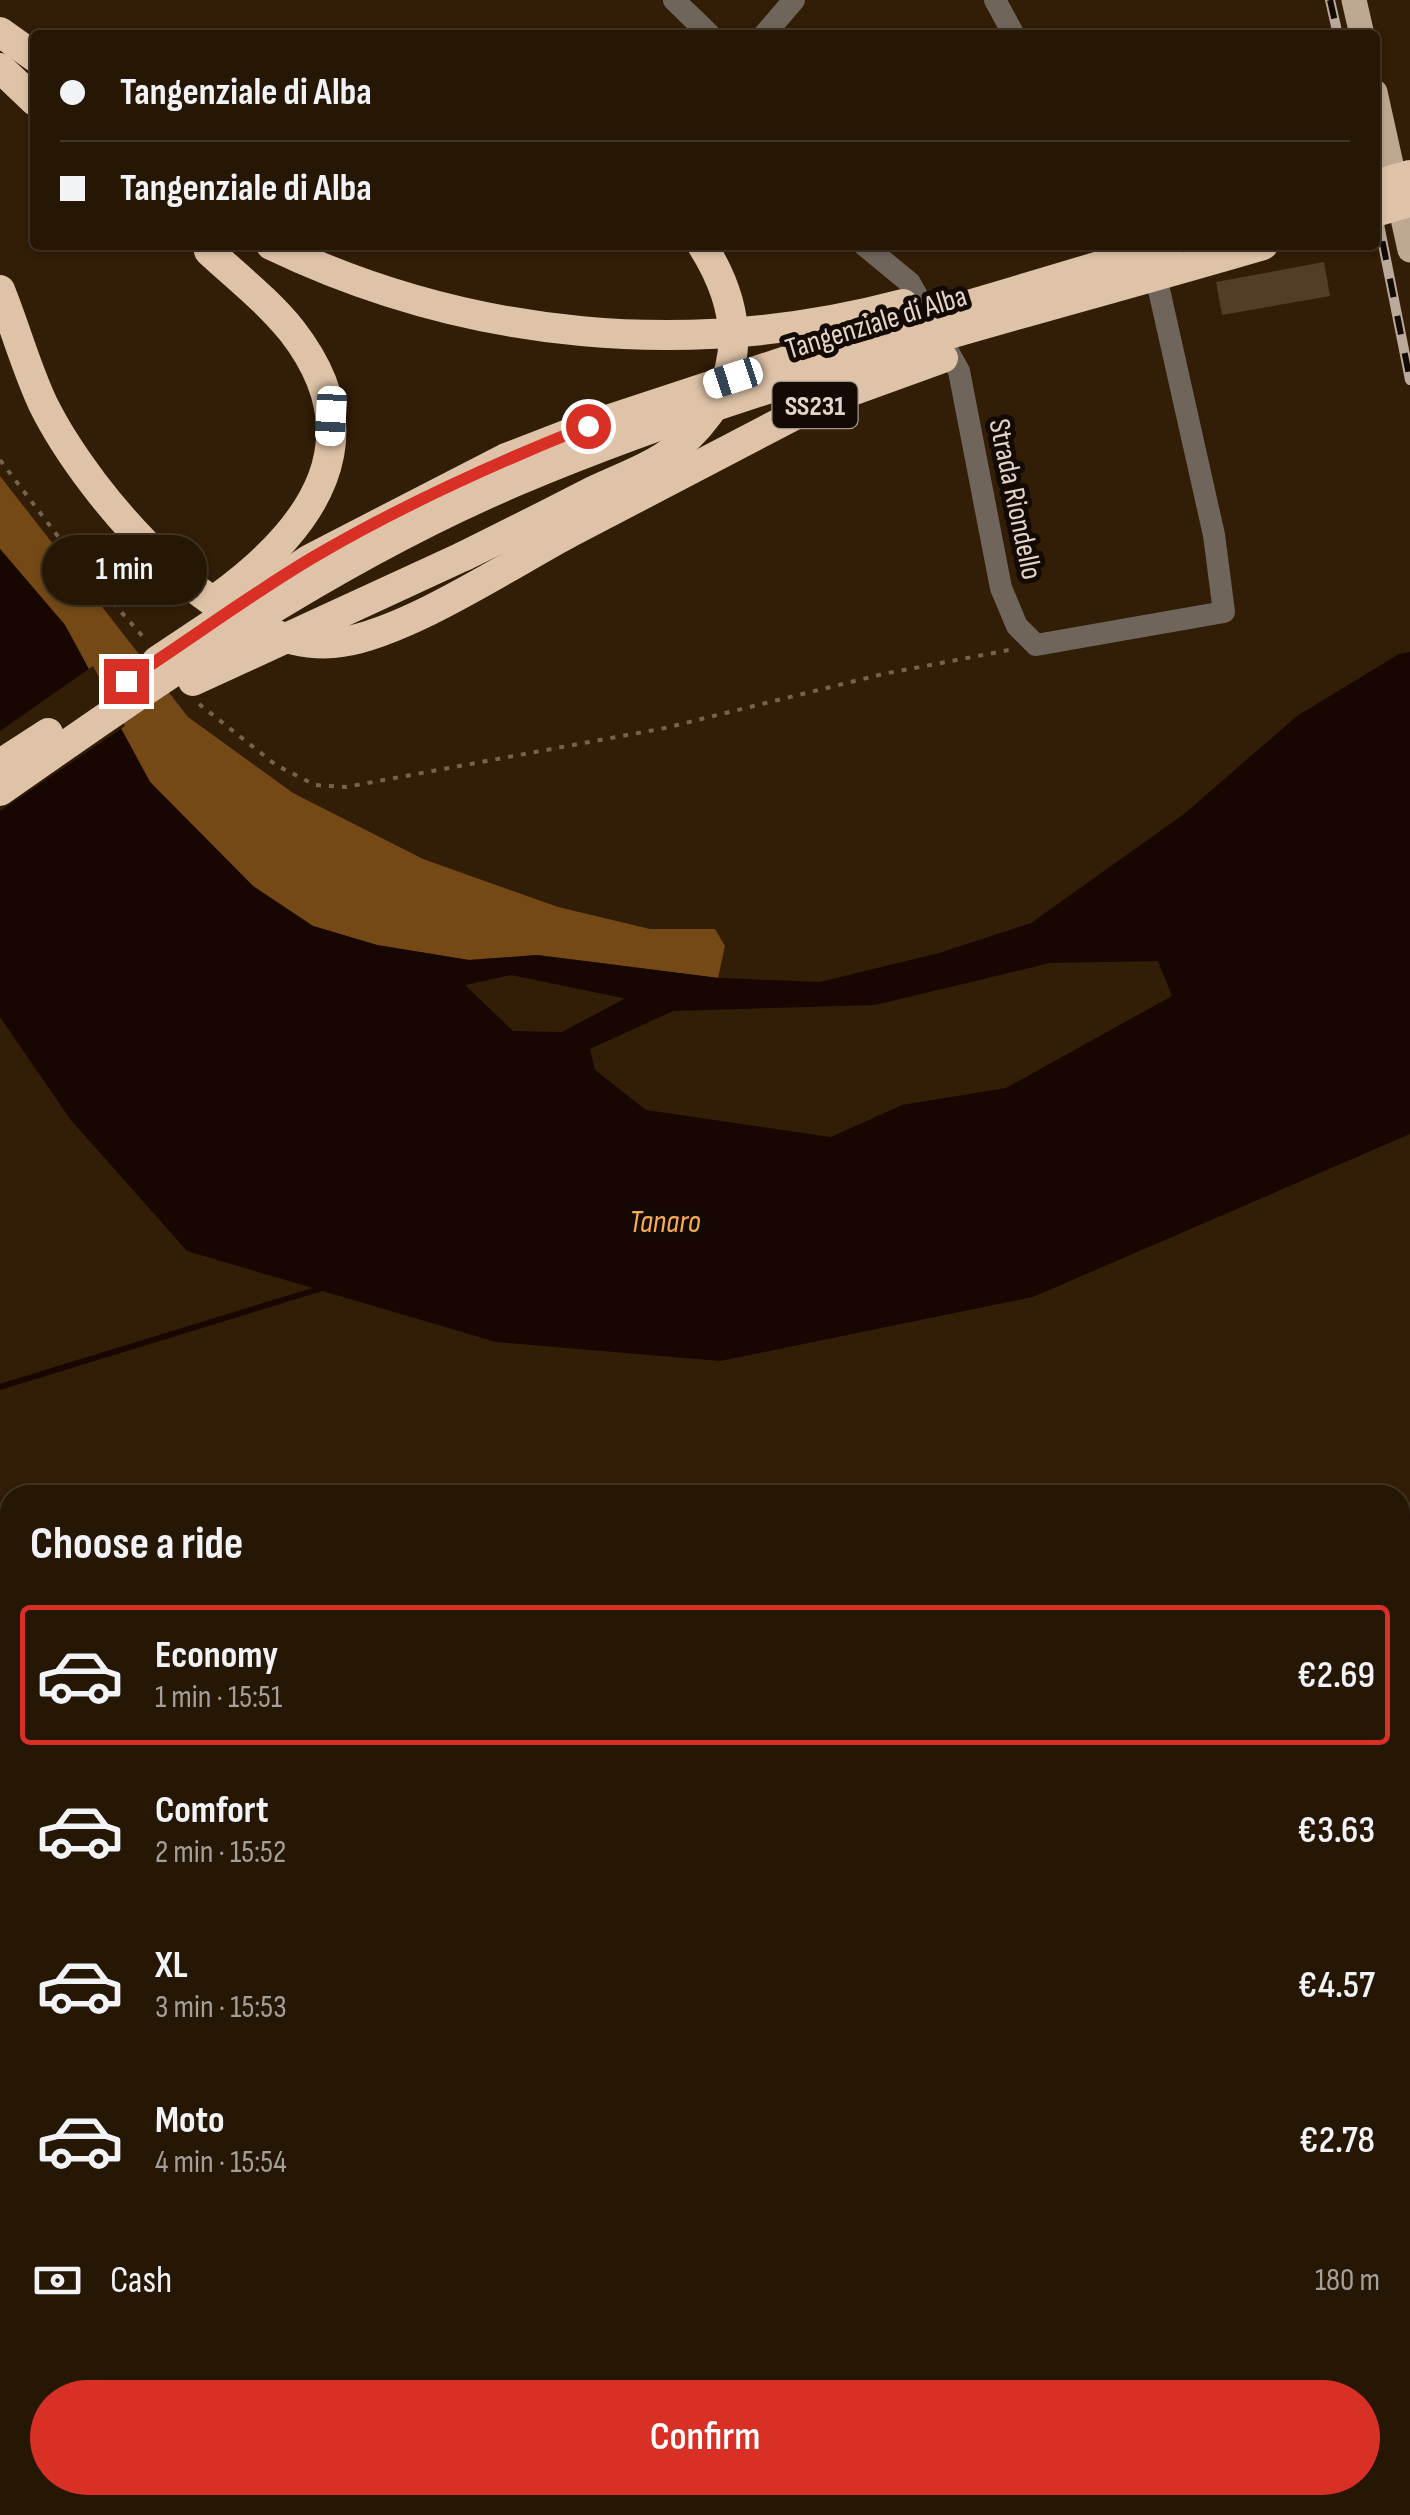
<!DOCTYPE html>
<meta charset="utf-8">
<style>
body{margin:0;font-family:"Sofia Sans Condensed",sans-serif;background:#2e1f0e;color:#f1f3f6;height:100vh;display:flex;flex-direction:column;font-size:38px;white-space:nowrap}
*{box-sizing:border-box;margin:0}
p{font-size:32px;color:#a49f9a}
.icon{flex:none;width:55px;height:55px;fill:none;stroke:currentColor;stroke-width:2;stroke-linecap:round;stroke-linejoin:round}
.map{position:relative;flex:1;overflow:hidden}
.sheet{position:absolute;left:0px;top:1485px;width:1410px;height:1030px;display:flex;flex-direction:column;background:#261604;border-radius:30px 30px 0 0;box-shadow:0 2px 8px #0004,0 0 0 2px #423526}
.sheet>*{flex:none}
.guide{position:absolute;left:30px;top:30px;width:1350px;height:220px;border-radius:10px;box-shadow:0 2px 8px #0004,0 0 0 2px #423526;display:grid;align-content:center;height:220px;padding:0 30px;background:#261604}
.end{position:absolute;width:45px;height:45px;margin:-22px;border:12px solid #d93025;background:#fff;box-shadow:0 0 0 5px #fff}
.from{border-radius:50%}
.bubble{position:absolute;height:70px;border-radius:35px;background:#261604;box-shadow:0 2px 8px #0004,0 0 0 2px #423526;font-size:32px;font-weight:600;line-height:70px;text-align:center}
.car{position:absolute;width:30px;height:60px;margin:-30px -15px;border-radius:12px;box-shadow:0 0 8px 2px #0007;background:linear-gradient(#fff 24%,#345 0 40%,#fff 0 76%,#345 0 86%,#fff 0)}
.guide b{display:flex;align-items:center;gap:35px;height:95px;font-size:38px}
.guide b+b{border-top:2px solid #423526}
.guide i{width:25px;height:25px;background:#f1f3f6}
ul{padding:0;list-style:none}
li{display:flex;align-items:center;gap:30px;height:140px;margin:0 20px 15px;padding:0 10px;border:5px solid transparent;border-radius:10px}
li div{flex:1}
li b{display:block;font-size:38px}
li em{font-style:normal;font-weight:600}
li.selected{border-color:#d93025}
li>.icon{width:90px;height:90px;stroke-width:1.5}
h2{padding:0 30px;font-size:45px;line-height:120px}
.pay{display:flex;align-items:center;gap:25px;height:110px;padding:0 30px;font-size:38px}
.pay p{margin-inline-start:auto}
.action{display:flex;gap:20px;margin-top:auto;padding:20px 30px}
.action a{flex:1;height:115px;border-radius:60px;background:#d93025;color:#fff;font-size:40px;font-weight:600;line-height:115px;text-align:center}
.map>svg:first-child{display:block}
</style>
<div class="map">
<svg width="1410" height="2515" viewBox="0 0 1410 2515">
<rect width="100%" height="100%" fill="#321d06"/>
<path fill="#744916" d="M0,476L188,717L293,793L423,859L558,907L650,929H715L725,946L718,978L537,955L469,960L377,945L313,926L253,886L150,782L65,625L0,549Z"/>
<path fill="#170700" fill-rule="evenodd" d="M0,549L65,625L150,782L253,886L313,926L377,945L469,960L537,955L719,978L820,982L939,953L1031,923L1184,814L1297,716L1399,654L1410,652V1134L1033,1297L720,1361L496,1342L187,1251L70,1119L0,1017ZM1158,961L1172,996L1006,1088L902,1105L831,1137L646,1110L595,1070L590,1049L673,1011L875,1005L1050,963ZM511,975L623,998L624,999L562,1032L513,1031L465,985Z"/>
<path fill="#321d06" d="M93,666L125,726L0,811V731Z"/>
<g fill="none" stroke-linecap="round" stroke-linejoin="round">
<path stroke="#170700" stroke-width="6" d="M0,1387L319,1289"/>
</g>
<path fill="#543d26" d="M1324,262L1330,296L1222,315L1216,282Z"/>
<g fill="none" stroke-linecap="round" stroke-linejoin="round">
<g stroke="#75624f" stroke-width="4" stroke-dasharray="5 8" stroke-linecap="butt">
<path d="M0,460L79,564L145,639"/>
<path d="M199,704L276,765L315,785L346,787L665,728L883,674L1009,650"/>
</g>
<g stroke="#70655b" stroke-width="22">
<path d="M674,0L710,35"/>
<path d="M995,0L1014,35"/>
<path d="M764,35L794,0"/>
<path d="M864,245L910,283L959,371L1001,588L1017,626L1036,645L1224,612L1214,535L1153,263"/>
</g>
<g stroke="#bfa892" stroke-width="25">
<path d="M1354,0L1362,35"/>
<path d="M1375,92L1410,250"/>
</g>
<g stroke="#dfc3a8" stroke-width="30">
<path d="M0,32L35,57"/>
<path d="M0,68L35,101"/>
<path d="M0,290C15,327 26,368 43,404C89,497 228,660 342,642C407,632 506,567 567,534"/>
<path d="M464,556C505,536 546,515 587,494C615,480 652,468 676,448C745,390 749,319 702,245"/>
</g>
<g stroke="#bbaa9b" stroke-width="10">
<g id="rail">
<path d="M1330,0L1338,35"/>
<path d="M1375,204L1410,380"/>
</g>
</g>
<use href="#rail" stroke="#130a03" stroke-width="6" stroke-dasharray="19" stroke-linecap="butt"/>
<g stroke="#dfc3a8" stroke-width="30">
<path d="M1375,185L1410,175"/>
<path d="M1375,212L1410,202"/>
<path d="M271,245C469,340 691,360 903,304"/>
<path d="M209,251C237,277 268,301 292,331C376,439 313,528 220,596"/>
<path d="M567,534L816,404L943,358"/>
<path d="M157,661L310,559L506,458L589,426L841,343L1170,245"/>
<path d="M193,681L464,556"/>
<path d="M0,764L48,733"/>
<path d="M0,791C164,676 334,558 519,480C758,379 1014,318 1263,245"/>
</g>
</g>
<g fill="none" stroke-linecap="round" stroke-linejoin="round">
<path stroke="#d93025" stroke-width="12" d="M126,681C188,641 248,596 312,558C400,506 493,464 588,426"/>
</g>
<g text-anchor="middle" stroke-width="10" stroke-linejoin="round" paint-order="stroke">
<rect fill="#130a03" stroke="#a5988d" stroke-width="2.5" x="772.5" y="382" width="85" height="46" rx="8"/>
<g font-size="28" font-weight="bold" fill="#e4d5c8">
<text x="815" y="415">SS231</text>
</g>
<g font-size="30" fill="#e4d5c8" stroke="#130a03">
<text transform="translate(876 322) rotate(-17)" y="10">Tangenziale di Alba</text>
<text transform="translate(1016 499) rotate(78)" y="10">Strada Riondello</text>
</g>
<g font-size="32" font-style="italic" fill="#fcab55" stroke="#130a03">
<text x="665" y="1232">Tanaro</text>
</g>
</g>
</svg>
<i class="end from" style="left:588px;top:426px"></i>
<i class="end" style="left:126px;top:681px"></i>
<div class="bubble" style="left:42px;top:535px;width:165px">1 min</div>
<i class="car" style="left:733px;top:378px;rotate:252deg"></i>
<i class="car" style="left:331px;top:416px;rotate:183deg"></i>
<div class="guide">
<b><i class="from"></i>Tangenziale di Alba</b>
<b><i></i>Tangenziale di Alba</b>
</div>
<section class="sheet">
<h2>Choose a ride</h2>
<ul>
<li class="selected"><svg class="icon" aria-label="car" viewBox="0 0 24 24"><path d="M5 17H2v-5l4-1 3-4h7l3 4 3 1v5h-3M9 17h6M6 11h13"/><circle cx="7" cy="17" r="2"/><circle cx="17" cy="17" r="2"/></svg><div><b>Economy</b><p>1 min · 15:51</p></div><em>€2.69</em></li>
<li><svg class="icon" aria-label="car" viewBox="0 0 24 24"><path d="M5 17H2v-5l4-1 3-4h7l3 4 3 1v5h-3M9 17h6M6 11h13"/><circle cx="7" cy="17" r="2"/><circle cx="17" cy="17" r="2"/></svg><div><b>Comfort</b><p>2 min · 15:52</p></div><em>€3.63</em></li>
<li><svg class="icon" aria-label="car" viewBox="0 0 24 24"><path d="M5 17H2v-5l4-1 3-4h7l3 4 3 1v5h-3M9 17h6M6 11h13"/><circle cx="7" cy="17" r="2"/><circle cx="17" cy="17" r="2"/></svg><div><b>XL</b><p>3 min · 15:53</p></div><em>€4.57</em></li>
<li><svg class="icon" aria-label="car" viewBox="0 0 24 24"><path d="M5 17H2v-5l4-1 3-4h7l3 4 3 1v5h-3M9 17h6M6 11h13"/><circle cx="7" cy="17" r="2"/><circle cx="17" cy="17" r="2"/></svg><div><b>Moto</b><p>4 min · 15:54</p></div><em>€2.78</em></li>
</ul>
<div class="pay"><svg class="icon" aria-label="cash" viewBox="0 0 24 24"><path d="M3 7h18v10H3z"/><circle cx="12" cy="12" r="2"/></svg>Cash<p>180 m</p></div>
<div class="action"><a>Confirm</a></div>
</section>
</div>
